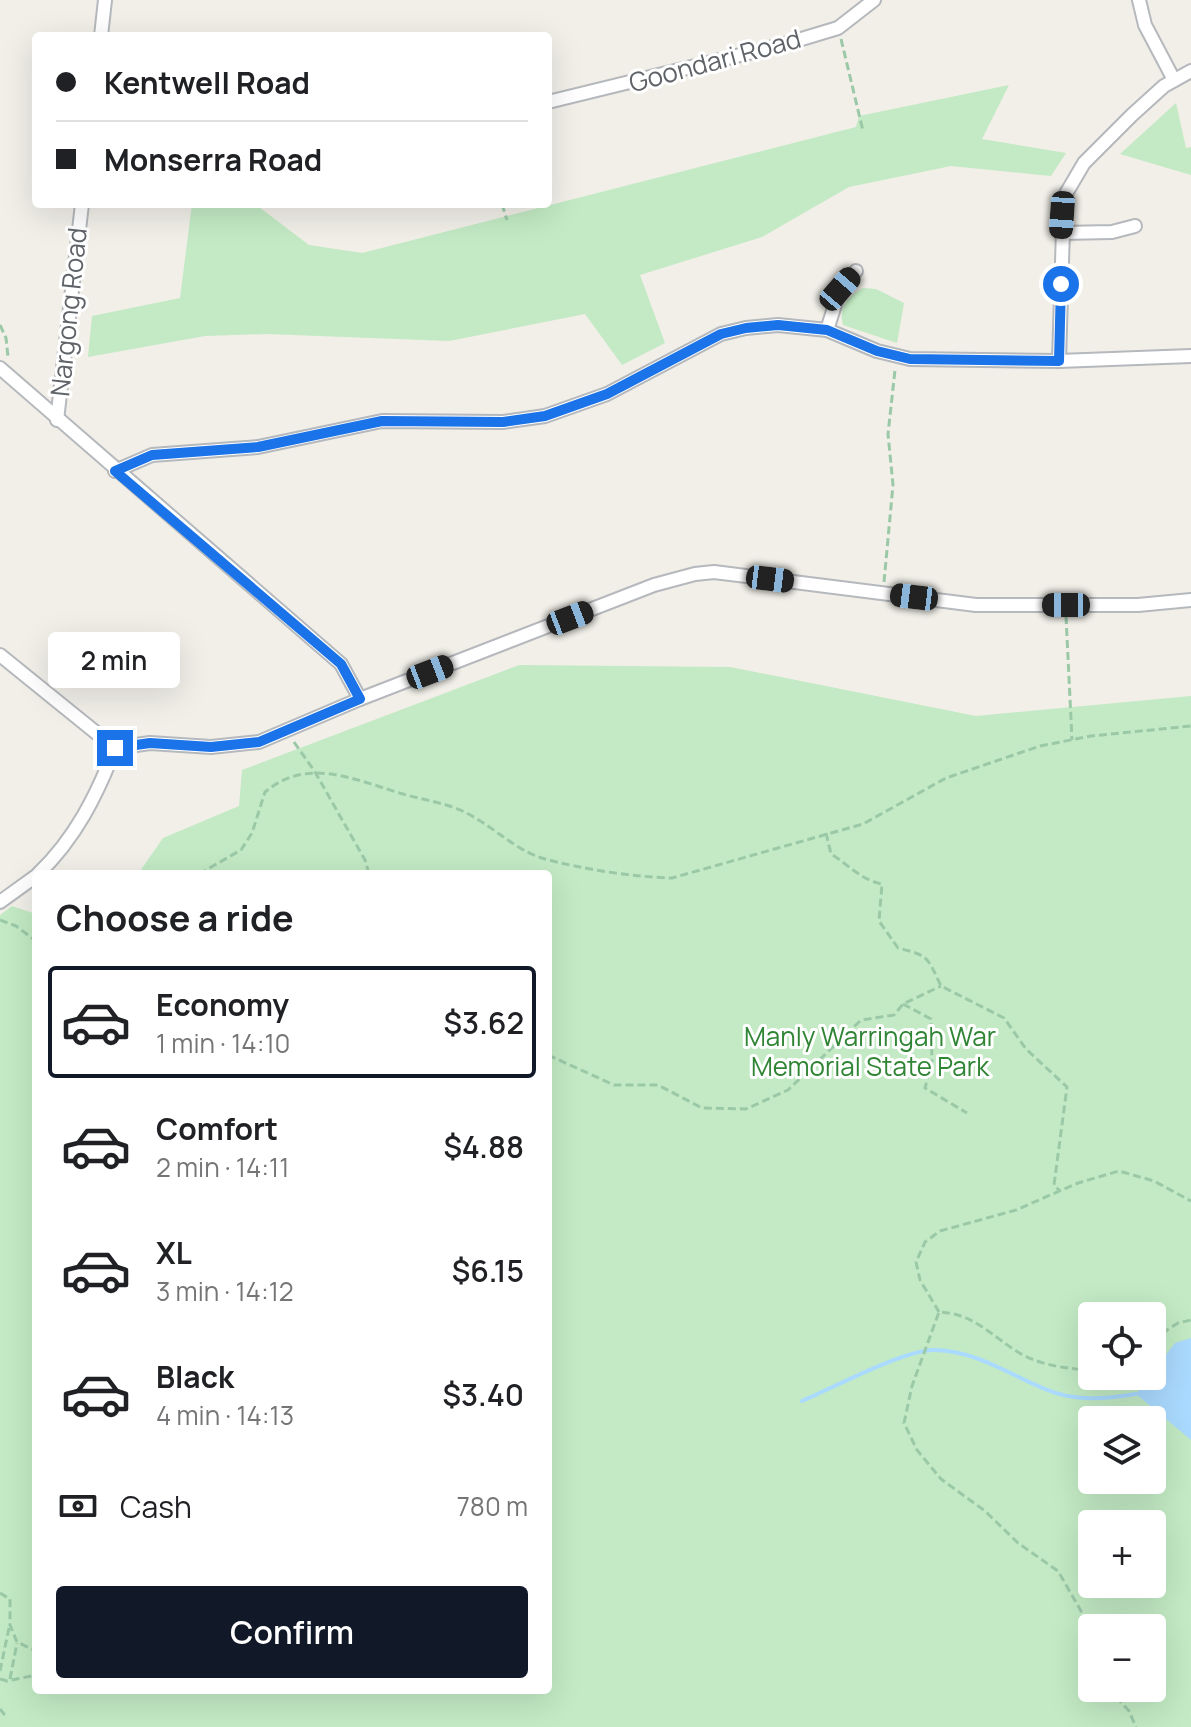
<!DOCTYPE html>
<meta charset="utf-8">
<style>
body{margin:0;font-family:Manrope,sans-serif;background:#f2f2f2;color:#202124;height:100vh;display:flex;flex-direction:column;font-size:30px;white-space:nowrap}
*{box-sizing:border-box;margin:0}
p{font-size:26px;color:#757577}
.icon{flex:none;width:44px;height:44px;fill:none;stroke:currentColor;stroke-width:2;stroke-linecap:round;stroke-linejoin:round}
.map{position:relative;flex:1;overflow:hidden}
.panel{position:absolute;left:32px;top:870px;width:520px;height:824px;display:flex;flex-direction:column;background:#fff;border-radius:8px;box-shadow:0 8px 32px #0002}
.panel>*{flex:none}
.hud{position:absolute;left:32px;top:32px;width:520px;height:176px;border-radius:8px;box-shadow:0 8px 32px #0002;display:grid;align-content:center;height:176px;padding:0 24px;background:#fff}
.controls{position:absolute;left:1078px;top:1302px;display:grid;gap:16px}
.controls a{display:grid;place-items:center;width:88px;height:88px;border-radius:8px;background:#fff;box-shadow:0 8px 32px #0002;font-size:40px}
.end{position:absolute;width:36px;height:36px;margin:-18px;border:10px solid #1a73e8;background:#fff;box-shadow:0 0 0 4px #fff}
.from{border-radius:50%}
.bubble{position:absolute;height:56px;border-radius:8px;background:#fff;box-shadow:0 8px 32px #0002;font-size:26px;font-weight:600;line-height:56px;text-align:center}
.car{position:absolute;width:24px;height:48px;margin:-24px -12px;border-radius:10px;box-shadow:0 0 6px 2px #0007;background:linear-gradient(#222 24%,#8ab4d8 0 40%,#222 0 76%,#8ab4d8 0 86%,#222 0)}
.hud b{display:flex;align-items:center;gap:28px;height:76px;font-size:30px}
.hud b+b{border-top:2px solid #e0e0e0}
.hud i{width:20px;height:20px;background:#202124}
ul{padding:0;list-style:none}
li{display:flex;align-items:center;gap:24px;height:112px;margin:0 16px 12px;padding:0 8px;border:4px solid transparent;border-radius:8px}
li div{flex:1}
li b{display:block;font-size:30px}
li em{font-style:normal;font-weight:600}
li.current{border-color:#111827}
li>.icon{width:72px;height:72px;stroke-width:1.5}
h2{padding:0 24px;font-size:36px;line-height:96px}
.pay{display:flex;align-items:center;gap:20px;height:88px;padding:0 24px;font-size:30px}
.pay p{margin-inline-start:auto}
.action{display:flex;gap:16px;margin-top:auto;padding:16px 24px}
.action a{flex:1;height:92px;border-radius:8px;background:#111827;color:#fff;font-size:32px;font-weight:600;line-height:92px;text-align:center}
.map>svg:first-child{display:block}
</style>
<div class="map">
<svg width="1191" height="1727" viewBox="0 0 1191 1727">
<rect width="100%" height="100%" fill="#f1efe8"/>
<g fill="#c3eac4" fill-rule="evenodd">
<path d="M1009,85L982,139L1066,153L1051,176L951,166L849,187L762,237L640,275L665,343L622,365L585,314L449,341L267,334L205,336L88,357L92,316L180,298L192,204H255L309,245L362,253L856,127L859,116Z"/>
<path d="M1176,103L1186,148L1191,147V175L1120,154Z"/>
<path d="M863,288L876,289L904,303L897,343L843,325C838,307 848,296 863,288Z"/>
<path d="M519,665L730,667L976,716L1191,696V1727H0V915L12,906L36,914V1690H548V874H138L163,838L239,806L242,770ZM1092,1316H1152V1376H1092ZM1092,1420H1152V1480H1092ZM1092,1524H1152V1584H1092ZM1092,1628H1152V1688H1092Z"/>
</g>
<path fill="#aadaff" d="M1191,1338V1440L1136,1394L1175,1343Z"/>
<g fill="none" stroke-linecap="round" stroke-linejoin="round">
<path stroke="#aadaff" stroke-width="4" d="M802,1401C833,1388 905,1349 935,1350C976,1351 1008,1374 1045,1389C1075,1402 1105,1399 1136,1394"/>
<g stroke="#b5b8bc" stroke-width="16">
<g id="minor">
<path d="M1139,0L1145,25L1174,80"/>
<path d="M101,36L105,0"/>
<path d="M548,102L785,44L838,28L874,0"/>
<path d="M1061,233L1112,232L1135,226"/>
<path d="M827,330L840,289L856,271"/>
<path d="M1059,361L1064,197L1084,163L1132,115L1164,86L1191,71"/>
<path d="M0,368L341,664L360,699"/>
<path d="M57,420L82,204"/>
<path d="M115,471L152,455L258,447L382,421L503,422L545,416L607,394L721,334L746,328L778,325L827,330L877,351L910,359L1059,361L1191,356"/>
<path d="M0,655L115,748L150,743L211,747L259,742L360,699L654,585L695,574L714,572L976,605H1138L1191,600"/>
<path d="M38,874C75,839 97,795 115,748"/>
<path d="M0,902L36,876"/>
</g>
</g>
<g stroke="#9bc9a8" stroke-width="3" stroke-dasharray="8 4" stroke-linecap="butt">
<path d="M841,39L863,131"/>
<path d="M502,204L507,220"/>
<path d="M0,325L6,338L8,357"/>
<path d="M884,582L893,485L888,434L895,370"/>
<path d="M1066,616L1072,740"/>
<path d="M294,742L315,772L365,860L369,874"/>
<path d="M826,833L831,854C849,865 861,880 882,884L879,921L898,948C930,956 927,957 941,986L1004,1018L1026,1049L1067,1087L1054,1185L1060,1191"/>
<path d="M199,874L241,850L252,833L265,792C308,756 355,780 403,794C427,801 450,803 472,816C497,830 517,851 545,859C582,869 633,877 672,878L863,824L946,778L1040,746L1091,736L1191,726"/>
<path d="M0,920L16,926L36,941"/>
<path d="M903,1004L931,1019L932,1061L925,1088L967,1113"/>
<path d="M548,1055L614,1085H658L702,1108L746,1109L788,1090L861,1020L894,1015L903,1004L941,986"/>
<path d="M939,1312L920,1280L916,1262L925,1242L940,1231L1016,1210L1078,1183L1119,1171L1154,1181L1191,1201"/>
<path d="M1152,1340L1178,1323L1191,1320"/>
<path d="M1092,1370C1069,1369 1044,1366 1023,1355C994,1339 975,1313 939,1312L912,1386L904,1423L917,1450L941,1479L985,1511L1018,1543L1058,1571L1081,1611L1087,1645L1092,1651"/>
<path d="M0,1593L10,1599V1625L17,1642L36,1651"/>
<path d="M0,1671L9,1628"/>
<path d="M0,1679L7,1681L36,1675"/>
<path d="M10,1679L17,1643"/>
<path d="M1108,1688L1129,1711L1136,1727"/>
<path d="M0,1709L4,1714L0,1716"/>
</g>
<use href="#minor" stroke="#fff" stroke-width="12"/>
</g>
<g fill="none" stroke-linecap="round" stroke-linejoin="round">
<path stroke="#1a73e8" stroke-width="10" d="M115,748L150,743L211,747L259,742L360,699L341,664L115,471L152,455L258,447L382,421L503,422L545,416L607,394L721,334L746,328L778,325L827,330L877,351L910,359L1059,361L1061,284"/>
</g>
<g text-anchor="middle" stroke-width="6" stroke-linejoin="round" paint-order="stroke">
<g font-size="26" fill="#5f6368" stroke="#fff">
<text transform="translate(715 61) rotate(-15)" y="9">Goondari Road</text>
<text transform="translate(69 312) rotate(-84)" y="9">Nargong Road</text>
</g>
<g font-size="26" fill="#308535" stroke="#fff">
<text x="870" y="1046">Manly Warringah War<tspan x="870" dy="30">Memorial State Park</tspan></text>
</g>
</g>
</svg>
<div class="controls">
<a><svg class="icon" aria-label="locate" viewBox="0 0 24 24"><circle cx="12" cy="12" r="6"/><path d="M12 2v4M12 18v4M2 12h4M18 12h4"/></svg></a>
<a><svg class="icon" aria-label="layers" viewBox="0 0 24 24"><path d="M12 4l9 5-9 5-9-5zM3 14l9 5 9-5"/></svg></a>
<a>+</a>
<a>−</a>
</div>
<i class="end from" style="left:1061px;top:284px"></i>
<i class="end" style="left:115px;top:748px"></i>
<div class="bubble" style="left:48px;top:632px;width:132px">2 min</div>
<i class="car" style="left:1062px;top:215px;rotate:184deg"></i>
<i class="car" style="left:840px;top:289px;rotate:41deg"></i>
<i class="car" style="left:770px;top:579px;rotate:97deg"></i>
<i class="car" style="left:914px;top:597px;rotate:277deg"></i>
<i class="car" style="left:1066px;top:605px;rotate:270deg"></i>
<i class="car" style="left:570px;top:618px;rotate:69deg"></i>
<i class="car" style="left:430px;top:672px;rotate:69deg"></i>
<div class="hud">
<b><i class="from"></i>Kentwell Road</b>
<b><i></i>Monserra Road</b>
</div>
<section class="panel">
<h2>Choose a ride</h2>
<ul>
<li class="current"><svg class="icon" aria-label="car" viewBox="0 0 24 24"><path d="M5 17H2v-5l4-1 3-4h7l3 4 3 1v5h-3M9 17h6M6 11h13"/><circle cx="7" cy="17" r="2"/><circle cx="17" cy="17" r="2"/></svg><div><b>Economy</b><p>1 min · 14:10</p></div><em>$3.62</em></li>
<li><svg class="icon" aria-label="car" viewBox="0 0 24 24"><path d="M5 17H2v-5l4-1 3-4h7l3 4 3 1v5h-3M9 17h6M6 11h13"/><circle cx="7" cy="17" r="2"/><circle cx="17" cy="17" r="2"/></svg><div><b>Comfort</b><p>2 min · 14:11</p></div><em>$4.88</em></li>
<li><svg class="icon" aria-label="car" viewBox="0 0 24 24"><path d="M5 17H2v-5l4-1 3-4h7l3 4 3 1v5h-3M9 17h6M6 11h13"/><circle cx="7" cy="17" r="2"/><circle cx="17" cy="17" r="2"/></svg><div><b>XL</b><p>3 min · 14:12</p></div><em>$6.15</em></li>
<li><svg class="icon" aria-label="car" viewBox="0 0 24 24"><path d="M5 17H2v-5l4-1 3-4h7l3 4 3 1v5h-3M9 17h6M6 11h13"/><circle cx="7" cy="17" r="2"/><circle cx="17" cy="17" r="2"/></svg><div><b>Black</b><p>4 min · 14:13</p></div><em>$3.40</em></li>
</ul>
<div class="pay"><svg class="icon" aria-label="cash" viewBox="0 0 24 24"><path d="M3 7h18v10H3z"/><circle cx="12" cy="12" r="2"/></svg>Cash<p>780 m</p></div>
<div class="action"><a>Confirm</a></div>
</section>
</div>
